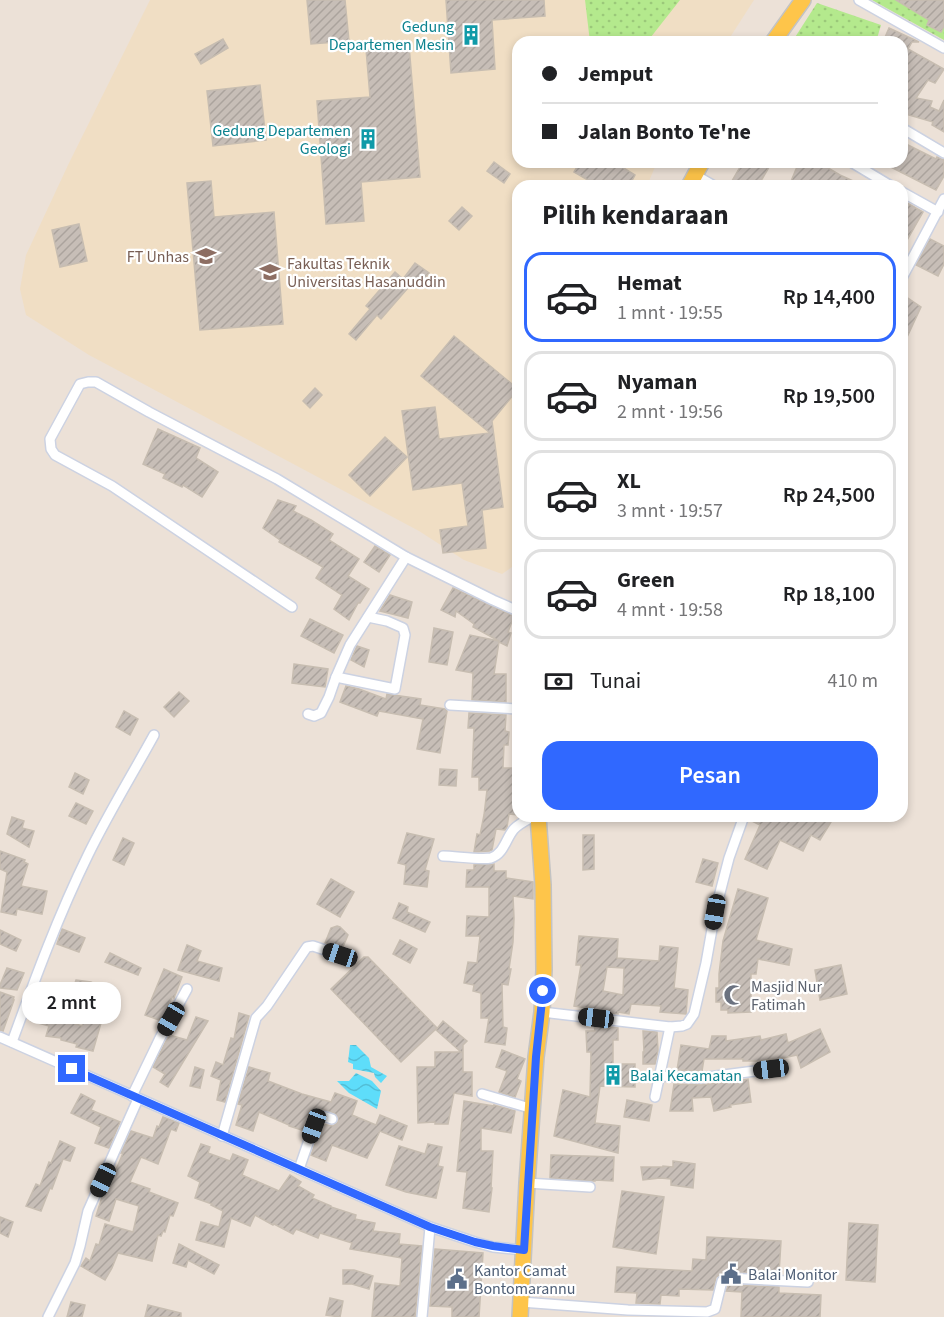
<!DOCTYPE html>
<html lang="id">
<meta charset="utf-8">
<style>
body{margin:0;font-family:"Source Sans 3",sans-serif;background:#f2f2f2;color:#202124;height:100vh;display:flex;flex-direction:column;font-size:22px;white-space:nowrap}
*{box-sizing:border-box;margin:0}
p{font-size:20px;color:#757577}
.icon{flex:none;width:33px;height:33px;fill:none;stroke:currentColor;stroke-width:2;stroke-linecap:round;stroke-linejoin:round}
.map{position:relative;flex:1;overflow:hidden}
.side{position:absolute;left:512px;top:180px;width:396px;height:642px;display:flex;flex-direction:column;background:#fff;border-radius:18px;box-shadow:0 3px 9px #0003}
.side>*{flex:none}
.banner{position:absolute;left:512px;top:36px;width:396px;height:132px;border-radius:18px;box-shadow:0 3px 9px #0003;display:grid;align-content:center;height:132px;padding:0 30px;background:#fff}
.end{position:absolute;width:27px;height:27px;margin:-14px;border:8px solid #3068ff;background:#fff;box-shadow:0 0 0 3px #fff}
.from{border-radius:50%}
.bubble{position:absolute;height:42px;border-radius:18px;background:#fff;box-shadow:0 3px 9px #0003;font-size:20px;font-weight:600;line-height:42px;text-align:center}
.car{position:absolute;width:18px;height:36px;margin:-18px -9px;border-radius:8px;box-shadow:0 0 4px 2px #0007;background:linear-gradient(#222 24%,#8ab4d8 0 40%,#222 0 76%,#8ab4d8 0 86%,#222 0)}
.banner b{display:flex;align-items:center;gap:21px;height:57px;font-size:22px}
.banner b+b{border-top:2px solid #e0e0e0}
.banner i{width:15px;height:15px;background:#202124}
ul{padding:0;list-style:none}
li{display:flex;align-items:center;gap:18px;height:90px;margin:0 12px 9px;padding:0 18px;border:3px solid #e0e0e0;border-radius:18px}
li div{flex:1}
li b{display:block;font-size:22px}
li em{font-style:normal;font-weight:600}
li.selected{border-color:#3068ff}
li>.icon{width:54px;height:54px;stroke-width:1.5}
h2{padding:0 30px;font-size:27px;line-height:72px}
.pay{display:flex;align-items:center;gap:15px;height:66px;padding:0 30px;font-size:22px}
.pay p{margin-inline-start:auto}
.button{display:flex;gap:12px;margin-top:auto;padding:12px 30px}
.button a{flex:1;height:69px;border-radius:18px;background:#3068ff;color:#fff;font-size:24px;font-weight:600;line-height:69px;text-align:center}
.map>svg:first-child{display:block}
</style>
<div class="map">
<svg width="944" height="1317" viewBox="0 0 944 1317">
<defs>
<pattern id="park-dots" width="8" height="8" patternUnits="userSpaceOnUse" patternTransform="scale(1.5)"><rect width="8" height="8" fill="#b4e98d"/><path d="M2 2h.1M6 6h.1" fill="none" stroke="#9bc87a" stroke-width="1.8" stroke-linecap="round"/></pattern>
<pattern id="water-waves" width="16" height="10" patternUnits="userSpaceOnUse" patternTransform="scale(1.5)"><rect width="16" height="10" fill="#5eddfa"/><path d="M0 5q4-4 8 0t8 0" fill="none" stroke="#52bed6"/></pattern>
<pattern id="building-hatch" width="6" height="6" patternUnits="userSpaceOnUse" patternTransform="scale(1.5)"><rect width="6" height="6" fill="#c7beb7"/><path d="M-1 1l2-2M0 6l6-6M5 7l2-2" fill="none" stroke="#aba39d"/></pattern>
</defs>
<rect width="100%" height="100%" fill="#ece1d7"/>
<path fill="#f0dec4" d="M150,0H754L727,42H518V162H657L647,186H518V486L512,567L502,574L464,560L419,531L89,355L26,315L20,289L26,255L69,163Z"/>
<g fill="url(#park-dots)">
<path d="M585,0H680L647,42H590Z"/>
<path d="M872,0H944V40Z"/>
<path d="M817,3L881,25L876,42H792Z"/>
</g>
<g fill="url(#water-waves)">
<path d="M350,1045H356L369,1058L371,1067L387,1076L381,1083L375,1077L374,1073L353,1069V1064L348,1062Z"/>
<path d="M356,1073L372,1081L381,1091L377,1109L349,1093L337,1081H349Z"/>
</g>
<g fill="url(#building-hatch)" stroke="#c7bdb1" stroke-width="1.5" fill-rule="evenodd">
<path d="M307,0H345L349,41L311,44Z"/>
<path d="M446,0H544L545,16L492,20L495,69L451,73Z"/>
<path d="M896,0H944V26L941,32L927,25L929,20Z"/>
<path d="M889,28L919,42H912L908,49L944,69L935,83L928,80L916,98L932,101L930,107L939,111L944,100V132L932,125L933,122L902,113V42H883Z"/>
<path d="M223,39L228,48L201,64L195,54Z"/>
<path d="M409,45L420,177L361,182L364,221L326,224L317,101L370,97L366,49Z"/>
<path d="M260,85L266,140L213,146L207,91Z"/>
<path d="M902,142L936,159L937,157L944,160V176L936,190L881,162H902Z"/>
<path d="M494,162L510,174L504,183L487,171Z"/>
<path d="M580,162H625L622,167L635,175L629,186H603L592,180L591,182L574,172Z"/>
<path d="M743,162H772L758,186H729Z"/>
<path d="M799,162H818L840,175L864,186H789Z"/>
<path d="M211,181L214,217L274,212L283,324L200,330L187,183Z"/>
<path d="M902,200L923,212L902,249Z"/>
<path d="M462,207L472,216L459,230L449,221Z"/>
<path d="M79,224L87,261L60,267L52,230Z"/>
<path d="M930,239L944,246V264L938,276L916,265Z"/>
<path d="M415,263L429,273L420,285L414,281L381,319L377,315L356,340L349,334L370,309L366,306L395,272L403,279Z"/>
<path d="M902,294L921,307L902,348Z"/>
<path d="M454,336L518,389L492,421L503,507L482,510L486,548L443,553L440,530L468,526L462,483L413,490L402,411L435,407L439,439L490,433L421,376Z"/>
<path d="M315,388L322,395L310,408L303,401Z"/>
<path d="M158,429L200,448L196,458L218,472L202,497L183,485L182,487L163,478L165,474L143,464Z"/>
<path d="M385,437L407,457L370,496L349,475Z"/>
<path d="M278,500L296,506L293,511L311,520L333,534L329,540L359,559L348,576L369,589L360,603H358L349,620L334,609L342,595L316,578L323,567L279,542L280,540L263,528Z"/>
<path d="M375,546L390,555L379,572L364,562Z"/>
<path d="M453,588L514,616L508,632L511,633L507,646L499,642L494,674H506V702L472,700L473,673L456,670L470,635L499,641L473,627L474,624L456,611L455,617L441,610Z"/>
<path d="M390,595L412,602L408,618L380,611Z"/>
<path d="M310,619L343,635L334,653L301,636Z"/>
<path d="M434,628L453,632L447,665L429,662Z"/>
<path d="M357,646L369,650L364,667L351,660Z"/>
<path d="M294,664L328,669L325,687L292,683Z"/>
<path d="M346,686L359,689L386,699L387,694L421,699L420,705L445,709L447,711L440,753L417,749L423,719L379,711L377,716L340,702Z"/>
<path d="M179,692L189,701L174,717L164,707Z"/>
<path d="M124,711L138,719L130,735L116,727Z"/>
<path d="M469,713L506,715L505,731L509,732L508,745H504L503,768H515L514,800H518V815L509,814L507,827L505,830L496,829L492,850L489,851L474,852L477,834L480,835L484,815L487,790H479V777H472L474,728H468Z"/>
<path d="M440,769L457,770L456,786L439,785Z"/>
<path d="M75,773L89,780L83,794L69,787Z"/>
<path d="M76,803L93,811L86,824L69,816Z"/>
<path d="M751,816H821L831,822L820,840L811,835L803,851L780,840L767,869L745,859L760,825L750,820Z"/>
<path d="M12,817L24,821L22,828L34,831L29,847L7,834Z"/>
<path d="M407,833L434,839L425,870L429,871L427,887L404,884L406,865L398,863Z"/>
<path d="M583,835H594V869L583,870Z"/>
<path d="M123,838L134,843L124,865L113,860Z"/>
<path d="M0,851L25,860L24,862L28,864L21,886L47,891L42,914L17,909L16,915L1,912L7,872L0,869Z"/>
<path d="M703,859L718,863L712,886L696,882Z"/>
<path d="M494,864V871H506V878L533,882V899L513,896L514,918L513,942L509,969H511L508,985L502,984L503,1027L507,1028L505,1045L485,1042L489,1017L488,1018H481V993L473,991L474,985L464,983L468,962L477,963L480,936H466L467,916L489,917V887H466L467,870H474V865Z"/>
<path d="M331,879L354,892L340,917L317,904Z"/>
<path d="M738,889L768,898L756,940L792,949L789,965L758,959L756,974H751V1012L728,1013V1010H721V1002H716V988H719V974L723,941Z"/>
<path d="M399,903L408,907L407,912L430,922L425,932L393,918Z"/>
<path d="M337,926L340,927L348,935L342,949L325,943L331,928Z"/>
<path d="M62,929L85,938L79,952L57,944Z"/>
<path d="M0,930L21,940L16,951L0,944Z"/>
<path d="M579,936L618,939L617,958L659,961L660,946L678,948L674,988L688,990L686,1014L660,1012L661,1006L631,1004L629,1014L618,1012V1014L594,1011V1009L574,1006L581,965H576ZM607,967L624,968L623,995L603,991Z"/>
<path d="M400,940L417,949L410,963L393,954Z"/>
<path d="M187,945L201,951L197,961L222,968L219,981L178,970Z"/>
<path d="M110,953L141,968L138,975L105,962Z"/>
<path d="M364,957H368L437,1028L401,1062L331,989Z"/>
<path d="M841,965L847,994L820,1000L815,970Z"/>
<path d="M7,968L24,973L17,990L0,988V985Z"/>
<path d="M164,969L182,977L174,998L172,997L162,1021L145,1015Z"/>
<path d="M76,980L91,982L110,992L98,1015L103,1016L93,1051L76,1047L77,1044L61,1040V1038L46,1036L49,1026L31,1021L35,1005L65,1016L64,1020L82,1026L90,1000L63,997L64,986L73,989Z"/>
<path d="M0,992L14,997L13,1000H14L3,1031L0,1030Z"/>
<path d="M239,1013L249,1016L225,1102L217,1100L221,1080L211,1076L216,1062L223,1065L231,1038L234,1039Z"/>
<path d="M196,1017L208,1021L168,1087L160,1082L165,1074L153,1067L169,1035L187,1040Z"/>
<path d="M443,1021L467,1041L463,1045V1072H472V1096L454,1093L448,1124H435V1122L418,1123L417,1067H435V1052H461L436,1030Z"/>
<path d="M594,1025L618,1028V1040H613V1064H635V1087L600,1086L595,1123L620,1126L618,1153L554,1136L563,1090L590,1097L591,1052H587L586,1031H595Z"/>
<path d="M820,1029L830,1052L801,1068L797,1055L773,1060V1059L761,1061H743V1059H704L702,1071L677,1070L681,1045L709,1049L712,1036H726V1041L760,1036L761,1040L786,1034L788,1043Z"/>
<path d="M643,1031L657,1032L658,1051L655,1064H643V1052H644Z"/>
<path d="M502,1050L525,1059L517,1079L521,1081L515,1097L499,1092L507,1071L496,1067Z"/>
<path d="M195,1067L204,1070L200,1088L190,1086Z"/>
<path d="M249,1067L270,1073L268,1081L302,1094L331,1102L335,1093L357,1101L352,1115L376,1125L380,1115L407,1126L402,1140L380,1131L367,1158L332,1145L326,1161L311,1155L322,1124L333,1126L338,1122V1117L334,1113L324,1110L314,1112L310,1117L305,1131L289,1126V1125L259,1112L253,1131L236,1125L242,1105L238,1104Z"/>
<path d="M748,1079L751,1102L730,1105L731,1107L714,1111L711,1097L692,1098L693,1111H670L674,1084L701,1085L725,1082V1083Z"/>
<path d="M81,1094L95,1101L91,1110L120,1122L109,1148L95,1143L101,1127L71,1113Z"/>
<path d="M627,1100L652,1105L649,1121L624,1117Z"/>
<path d="M464,1101L494,1106V1105L515,1111L511,1133L481,1128V1151H493L491,1188H492L489,1212L463,1208L467,1172L457,1171Z"/>
<path d="M163,1117L179,1123L176,1131L171,1129L158,1164L141,1157L130,1182L150,1189L149,1192L178,1203L173,1216L170,1215L165,1232L163,1231L161,1236L158,1235L152,1261L118,1253L112,1268L105,1280L81,1266L86,1258L90,1261L96,1244L99,1245L105,1224L133,1232L139,1206L116,1199L109,1221L96,1216L102,1197L104,1196L111,1177H113L123,1153H121L131,1131L153,1138L157,1126L159,1127Z"/>
<path d="M60,1141L75,1148L70,1161L63,1159L52,1189L50,1188L41,1211L26,1206L36,1184L40,1186L49,1162L51,1163Z"/>
<path d="M201,1144L210,1147L208,1153L230,1161L233,1154L248,1160L242,1175L279,1191L290,1175L301,1182L298,1186L314,1195L312,1198L331,1206V1207L356,1215L355,1219L375,1223L373,1231L400,1234L399,1244L422,1246L415,1317H372L375,1283L400,1286L402,1258L350,1249L352,1243L320,1233L318,1238L296,1229L293,1234L274,1224L273,1225L255,1215L250,1226L231,1218L224,1247L196,1240L201,1222L219,1227L223,1211L211,1205L212,1204L195,1198L200,1182L188,1176Z"/>
<path d="M428,1144L442,1147L438,1166L443,1167L436,1198L406,1192L386,1185L399,1146L425,1154Z"/>
<path d="M551,1155L614,1157L613,1181L595,1180V1181H592L550,1178Z"/>
<path d="M673,1161L695,1164L693,1188L671,1185V1179L660,1178L643,1180L641,1167H663V1166L673,1167Z"/>
<path d="M622,1191L664,1197L656,1254L613,1247Z"/>
<path d="M0,1217L13,1222L8,1237L0,1233Z"/>
<path d="M849,1223L878,1225L875,1282L846,1280Z"/>
<path d="M707,1237L781,1241L779,1274L726,1272L716,1277L713,1290L679,1289V1296L661,1295L660,1304L636,1303L637,1293L615,1292L617,1267L692,1271L693,1259L706,1260Z"/>
<path d="M179,1244L219,1265L214,1274L188,1260L186,1267L173,1263Z"/>
<path d="M435,1249L483,1253L479,1317H452V1307L430,1306Z"/>
<path d="M343,1270H354L373,1276L369,1289L352,1284H343Z"/>
<path d="M729,1285L779,1287V1293L821,1295L820,1317H741L742,1292L726,1291L728,1286Z"/>
<path d="M330,1298L343,1301L340,1317L326,1315Z"/>
<path d="M71,1302L85,1305L82,1317H67Z"/>
<path d="M148,1305L181,1313V1317H145Z"/>
</g>
<g fill="none" stroke-linecap="round" stroke-linejoin="round">
<g stroke="#ccd2e2" stroke-width="12">
<g id="minor">
<path d="M859,0L944,48"/>
<path d="M902,128L944,153"/>
<path d="M851,162L891,186"/>
<path d="M695,175L714,186"/>
<path d="M902,192L938,212"/>
<path d="M902,278L944,199"/>
<path d="M292,607L112,486L55,455L51,449L50,439L80,384L88,382H96L149,412L277,479L406,557L493,600L518,611"/>
<path d="M336,677L395,689L405,635L403,628L387,621L368,617"/>
<path d="M450,705L518,709"/>
<path d="M308,714L314,716L321,713L329,697L336,677L350,645L406,557"/>
<path d="M443,856C455,856 479,860 491,858C504,854 506,838 514,829C520,823 527,820 534,816"/>
<path d="M542,1012L670,1027L682,1026L687,1024L694,1014L706,963L715,912L729,858L744,816"/>
<path d="M0,1037L430,1227L475,1242L493,1247L524,1250"/>
<path d="M12,1042C35,979 58,916 88,855C108,814 132,775 154,735"/>
<path d="M659,1076L700,1078L771,1069"/>
<path d="M482,1094L533,1109"/>
<path d="M132,1096L160,1038L187,989"/>
<path d="M655,1097L670,1027"/>
<path d="M222,1136L256,1018L267,1006L307,947L313,946L340,955"/>
<path d="M299,1169L316,1120C321,1114 326,1117 332,1119"/>
<path d="M527,1183L590,1187"/>
<path d="M521,1302L628,1310L707,1312L715,1309L722,1281L728,1278L808,1282"/>
<path d="M48,1317L75,1263L80,1246L88,1211L138,1099"/>
<path d="M422,1317L430,1227"/>
</g>
</g>
<g stroke="#c3c3c3" stroke-width="18">
<g id="primary">
<path d="M773,42L803,0"/>
<path d="M689,186L702,162"/>
<path d="M520,1317L527,1183L536,1057L542,1012L544,970L543,885L538,816"/>
</g>
</g>
<use href="#minor" stroke="#fff" stroke-width="9"/>
<use href="#primary" stroke="#fec54a" stroke-width="15"/>
</g>
<g fill="none" stroke-linecap="round" stroke-linejoin="round">
<path stroke="#3068ff" stroke-width="8" d="M72,1069L430,1227L475,1242L493,1246L524,1250L536,1057L543,991"/>
</g>
<defs>
<g id="building-bare" transform="scale(1.62)"><path d="M-4-6H4V6H1V3H-1V6H-4ZM-2.5-4.3h1.7v1.8h-1.7ZM.8-4.3h1.7v1.8H.8ZM-2.5-1h1.7V.8h-1.7ZM.8-1h1.7V.8H.8Z" fill="#0f9aa8" stroke="#fff" stroke-width="2.5" paint-order="stroke"/></g>
<g id="university-bare" transform="scale(1.62)"><path d="M0-5L7-2L0 1L-7-2ZM-4 1L0 2.5L4 1V4Q0 6-4 4Z" fill="#8d6e63" stroke="#fff" stroke-width="2.5" paint-order="stroke"/></g>
<g id="mosque-bare" transform="scale(1.62)"><path d="M3.5-4.9A6 6 0 1 0 3.5 4.9A5 5 0 1 1 3.5-4.9Z" fill="#6b7280" stroke="#fff" stroke-width="2.5" paint-order="stroke"/></g>
<g id="civic-bare" transform="scale(1.62)"><path d="M-.6-6.5H3V-4.5H.6V-3L4-1V1h2V6H-6V1h2V-1L-.6-3ZM-1.2 2.5V6h2.4V2.5Z" fill="#5c6f8a" stroke="#fff" stroke-width="2.5" paint-order="stroke"/></g>
</defs>
<g fill-rule="evenodd">
<use href="#building-bare" x="471" y="35"/>
<use href="#building-bare" x="368" y="139"/>
<use href="#university-bare" x="206" y="256"/>
<use href="#university-bare" x="270" y="272"/>
<use href="#mosque-bare" x="734" y="995"/>
<use href="#building-bare" x="613" y="1075"/>
<use href="#civic-bare" x="731" y="1274"/>
<use href="#civic-bare" x="457" y="1279"/>
</g>
<g text-anchor="middle" stroke-width="4.5" stroke-linejoin="round" paint-order="stroke">
<g font-size="16" fill="#0d838f" stroke="#fff" text-anchor="end">
<text x="454" y="32">Gedung<tspan x="454" dy="18">Departemen Mesin</tspan></text>
<text x="351" y="136">Gedung Departemen<tspan x="351" dy="18">Geologi</tspan></text>
<text x="630" y="1081" text-anchor="start">Balai Kecamatan</text>
</g>
<g font-size="16" fill="#785e54" stroke="#fff" text-anchor="end">
<text x="189" y="262">FT Unhas</text>
<text x="287" y="269" text-anchor="start">Fakultas Teknik<tspan x="287" dy="18">Universitas Hasanuddin</tspan></text>
</g>
<g font-size="16" fill="#5b616d" stroke="#fff" text-anchor="start">
<text x="751" y="992">Masjid Nur<tspan x="751" dy="18">Fatimah</tspan></text>
</g>
<g font-size="16" fill="#4e5e75" stroke="#fff" text-anchor="start">
<text x="474" y="1276">Kantor Camat<tspan x="474" dy="18">Bontomarannu</tspan></text>
<text x="748" y="1280">Balai Monitor</text>
</g>
</g>
</svg>
<i class="end from" style="left:543px;top:991px"></i>
<i class="end" style="left:72px;top:1069px"></i>
<div class="bubble" style="left:22px;top:982px;width:99px">2 mnt</div>
<i class="car" style="left:715px;top:912px;rotate:190deg"></i>
<i class="car" style="left:340px;top:955px;rotate:288deg"></i>
<i class="car" style="left:596px;top:1018px;rotate:277deg"></i>
<i class="car" style="left:171px;top:1019px;rotate:210deg"></i>
<i class="car" style="left:771px;top:1069px;rotate:263deg"></i>
<i class="car" style="left:314px;top:1126px;rotate:200deg"></i>
<i class="car" style="left:103px;top:1180px;rotate:205deg"></i>
<div class="banner">
<b><i class="from"></i>Jemput</b>
<b><i></i>Jalan Bonto Te'ne</b>
</div>
<section class="side">
<h2>Pilih kendaraan</h2>
<ul>
<li class="selected"><svg class="icon" aria-label="car" viewBox="0 0 24 24"><path d="M5 17H2v-5l4-1 3-4h7l3 4 3 1v5h-3M9 17h6M6 11h13"/><circle cx="7" cy="17" r="2"/><circle cx="17" cy="17" r="2"/></svg><div><b>Hemat</b><p>1 mnt · 19:55</p></div><em>Rp 14,400</em></li>
<li><svg class="icon" aria-label="car" viewBox="0 0 24 24"><path d="M5 17H2v-5l4-1 3-4h7l3 4 3 1v5h-3M9 17h6M6 11h13"/><circle cx="7" cy="17" r="2"/><circle cx="17" cy="17" r="2"/></svg><div><b>Nyaman</b><p>2 mnt · 19:56</p></div><em>Rp 19,500</em></li>
<li><svg class="icon" aria-label="car" viewBox="0 0 24 24"><path d="M5 17H2v-5l4-1 3-4h7l3 4 3 1v5h-3M9 17h6M6 11h13"/><circle cx="7" cy="17" r="2"/><circle cx="17" cy="17" r="2"/></svg><div><b>XL</b><p>3 mnt · 19:57</p></div><em>Rp 24,500</em></li>
<li><svg class="icon" aria-label="car" viewBox="0 0 24 24"><path d="M5 17H2v-5l4-1 3-4h7l3 4 3 1v5h-3M9 17h6M6 11h13"/><circle cx="7" cy="17" r="2"/><circle cx="17" cy="17" r="2"/></svg><div><b>Green</b><p>4 mnt · 19:58</p></div><em>Rp 18,100</em></li>
</ul>
<div class="pay"><svg class="icon" aria-label="cash" viewBox="0 0 24 24"><path d="M3 7h18v10H3z"/><circle cx="12" cy="12" r="2"/></svg>Tunai<p>410 m</p></div>
<div class="button"><a>Pesan</a></div>
</section>
</div>
